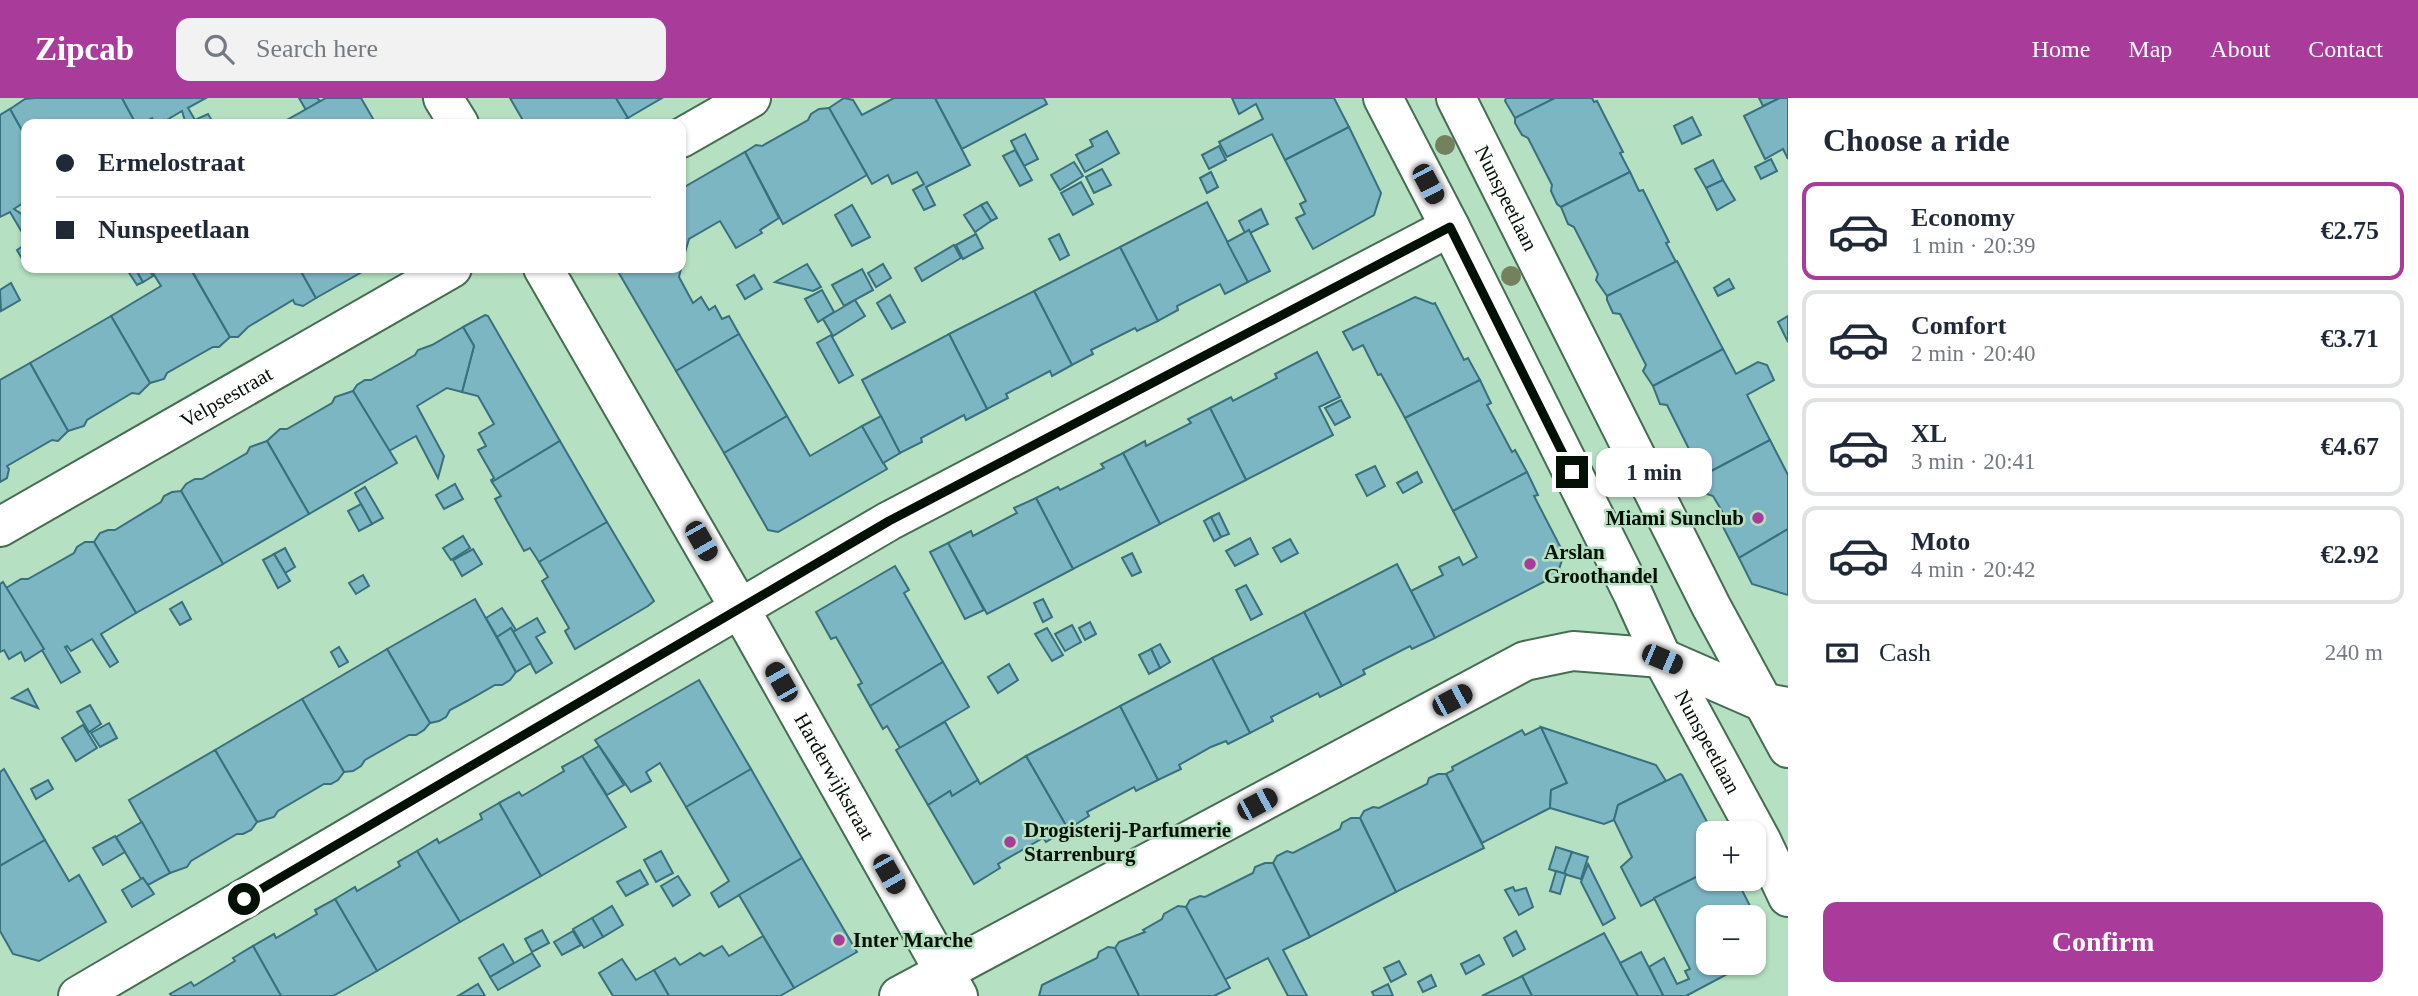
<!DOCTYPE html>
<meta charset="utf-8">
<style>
body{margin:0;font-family:"Times New Roman",serif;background:#f2f2f3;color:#1f2937;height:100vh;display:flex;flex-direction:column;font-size:26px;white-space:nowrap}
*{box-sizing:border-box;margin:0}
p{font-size:23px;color:#747a83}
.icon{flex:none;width:38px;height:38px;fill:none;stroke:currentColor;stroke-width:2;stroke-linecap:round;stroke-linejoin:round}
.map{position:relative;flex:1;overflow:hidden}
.details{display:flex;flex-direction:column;background:#fff;width:630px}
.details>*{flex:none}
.hud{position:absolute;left:21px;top:21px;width:665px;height:154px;border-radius:14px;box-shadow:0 2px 5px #0004;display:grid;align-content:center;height:154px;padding:0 35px;background:#fff}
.tools{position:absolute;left:1696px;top:723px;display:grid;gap:14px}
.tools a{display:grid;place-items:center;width:70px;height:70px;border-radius:14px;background:#fff;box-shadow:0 2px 5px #0004;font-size:35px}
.end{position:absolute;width:32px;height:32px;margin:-16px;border:9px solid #021006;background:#fff;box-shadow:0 0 0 4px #fff}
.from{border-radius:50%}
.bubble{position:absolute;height:49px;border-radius:14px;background:#fff;box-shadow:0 2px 5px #0004;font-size:23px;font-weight:700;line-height:49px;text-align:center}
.car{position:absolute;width:21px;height:42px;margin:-21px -10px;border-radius:9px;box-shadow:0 0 5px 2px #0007;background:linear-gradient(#222 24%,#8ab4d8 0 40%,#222 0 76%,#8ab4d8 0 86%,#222 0)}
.hud b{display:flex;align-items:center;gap:24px;height:66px;font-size:26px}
.hud b+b{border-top:2px solid #e0e1e3}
.hud i{width:18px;height:18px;background:#1f2937}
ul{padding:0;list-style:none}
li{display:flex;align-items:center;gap:21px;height:98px;margin:0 14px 10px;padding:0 21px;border:4px solid #e0e1e3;border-radius:14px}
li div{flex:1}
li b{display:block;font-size:26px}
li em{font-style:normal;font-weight:700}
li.selected{border-color:#a93c9b}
li>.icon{width:63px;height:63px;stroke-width:1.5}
h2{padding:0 35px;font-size:32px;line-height:84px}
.pay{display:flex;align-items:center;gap:18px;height:77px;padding:0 35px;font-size:26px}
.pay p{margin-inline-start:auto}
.button{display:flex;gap:14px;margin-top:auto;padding:14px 35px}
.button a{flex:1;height:80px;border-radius:14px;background:#a93c9b;color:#fff;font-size:28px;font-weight:700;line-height:80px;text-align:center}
header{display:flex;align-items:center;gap:42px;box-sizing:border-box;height:98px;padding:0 35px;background:#a93c9b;color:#fff}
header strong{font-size:33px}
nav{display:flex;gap:38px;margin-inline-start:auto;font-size:24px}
.search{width:490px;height:63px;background:#f2f2f3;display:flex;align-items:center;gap:18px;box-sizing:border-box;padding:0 24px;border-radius:14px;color:#747a83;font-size:26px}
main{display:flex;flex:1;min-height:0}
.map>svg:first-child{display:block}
</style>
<header>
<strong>Zipcab</strong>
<div class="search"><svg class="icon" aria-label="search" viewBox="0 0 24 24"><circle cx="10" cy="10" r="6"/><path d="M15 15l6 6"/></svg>Search here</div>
<nav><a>Home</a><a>Map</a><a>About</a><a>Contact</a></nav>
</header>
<main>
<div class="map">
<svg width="1788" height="898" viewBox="0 0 1788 898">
<rect width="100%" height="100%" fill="#b5e0c1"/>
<g fill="#7db6c3" stroke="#38717d" stroke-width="2">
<path d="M35,0H122L136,26H26V40L10,11L25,1Z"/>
<path d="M122,0H206L188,10L195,22L208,16L214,26H186L182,13L160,26H156L152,20L141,26H136Z"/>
<path d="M299,0H317L320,3L306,12Z"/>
<path d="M326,0H361L376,26H289L287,22Z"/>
<path d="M510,0H616L628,20L617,26H525Z"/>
<path d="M616,0H662L628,20Z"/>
<path d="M844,0L853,2L862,17L894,0H935L970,67L926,89L935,107L924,112L913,92L924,86L917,74L892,86L888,77L872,86L829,10Z"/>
<path d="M935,0H1044L1047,6L962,51Z"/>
<path d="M1232,0H1334L1349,29L1285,62L1272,36L1227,59L1219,44L1263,21L1256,6L1239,16Z"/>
<path d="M1506,0H1555L1515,20L1505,3Z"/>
<path d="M1555,0H1592L1594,4L1597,3L1623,54L1620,55L1630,74L1561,109L1557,106L1551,93L1552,87L1528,40L1522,37L1515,25V20Z"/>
<path d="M1759,0H1780L1763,8Z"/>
<path d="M1780,0H1788V61L1783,51L1765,61L1744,18Z"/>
<path d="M829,10L867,77L783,126L745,54L756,47L762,48L808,22L811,16L819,11Z"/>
<path d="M10,11L26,40V103L14,111L26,119V141L10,114L0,119V17Z"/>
<path d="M1692,19L1701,37L1682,46L1674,28Z"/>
<path d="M1349,29L1381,95L1374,117L1313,151L1296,120L1305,116L1300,106L1306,103L1285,62Z"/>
<path d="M1107,33L1119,55L1085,74L1076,57L1093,48L1090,42Z"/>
<path d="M1025,36L1038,61L1024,68L1011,43Z"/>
<path d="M1219,48L1226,62L1209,71L1202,57Z"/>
<path d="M1015,52L1032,82L1020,88L1003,58Z"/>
<path d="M745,54L779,120L760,132L762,135L736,150L720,123L689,141L684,158L681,157V91Z"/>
<path d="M1771,61L1777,73L1761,81L1755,69Z"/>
<path d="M1713,62L1723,82L1706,90L1695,71Z"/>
<path d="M1074,64L1083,78L1060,92L1051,77Z"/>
<path d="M1102,71L1111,87L1094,95L1086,79Z"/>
<path d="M1211,74L1218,89L1207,95L1200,80Z"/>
<path d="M1630,74L1639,93L1643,92L1669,144L1666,145L1676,164L1607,198L1596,182L1598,176L1574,129L1568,126L1561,109Z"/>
<path d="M1723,82L1735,102L1717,112L1706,90Z"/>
<path d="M1081,84L1093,106L1073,117L1061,95Z"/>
<path d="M987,104L997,120L991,123L981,107Z"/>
<path d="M1207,104L1248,184L1225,196L1220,186L1177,208L1178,212L1158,223L1120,149Z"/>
<path d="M852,107L870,139L852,148L835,117Z"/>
<path d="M981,107L991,123L975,134L964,117Z"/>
<path d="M1261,111L1268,126L1250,135L1249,132L1245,135L1239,123Z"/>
<path d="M1249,132L1270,173L1248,184L1227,144Z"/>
<path d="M976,136L983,150L963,161L956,147Z"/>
<path d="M1059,136L1069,157L1060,162L1049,141Z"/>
<path d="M26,146V168L17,152Z"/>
<path d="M954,147L961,160L922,183L915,170Z"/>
<path d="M1120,149L1158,223L1137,233L1135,230L1091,252L1093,256L1072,267L1034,193Z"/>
<path d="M681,157L684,158L679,179L693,205L701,199L709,212L715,208L722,221L729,218L739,236L676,273L616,170H681Z"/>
<path d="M1677,163L1723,251L1653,288L1643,273L1646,267L1620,216L1613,215L1607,202V198Z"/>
<path d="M807,166L821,189L813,193L775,184Z"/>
<path d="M883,166L891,180L876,189L868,175Z"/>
<path d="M126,170H135L143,184L137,187Z"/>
<path d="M135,170H148L153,178L143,184Z"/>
<path d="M154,170H190L230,239L219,249H213L167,275L164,281L150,285L111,218L161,188L151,172Z"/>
<path d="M193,170H299L316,200L303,208L295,206L293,202L248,229L238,239H230L191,171Z"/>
<path d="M299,170H369L316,200Z"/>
<path d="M862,171L873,192L844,208L832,187Z"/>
<path d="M754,177L762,191L745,201L737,187Z"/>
<path d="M1729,181L1734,190L1718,198L1714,190Z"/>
<path d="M11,185L20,202L1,213L0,192Z"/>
<path d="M822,192L834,214L818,224L805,201Z"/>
<path d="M1034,193L1072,267L1052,278L1050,273L1006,296L1008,300L987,311L949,236Z"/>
<path d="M890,197L905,224L892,231L877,205Z"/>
<path d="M1415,199L1433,206L1435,205L1464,262L1468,260L1480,282L1405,320L1381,276L1378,277L1363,247L1353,252L1343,234Z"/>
<path d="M855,202L865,218L833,238L823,221Z"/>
<path d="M485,217L488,218L560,343L492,384L491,382L494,380L478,352L486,348L479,335L494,326L478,298L462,294L474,248L463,229Z"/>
<path d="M111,218L150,285L139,296L132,295L87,322L84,328L68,333L30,265Z"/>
<path d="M1788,218V244L1778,224Z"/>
<path d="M463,229L474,248L462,294L447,290L417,308L444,358L438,380L416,338L389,353L353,293L357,287L365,282H371L415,257L418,252L432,247Z"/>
<path d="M739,236L787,318L724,355L676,273Z"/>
<path d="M949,236L987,311L966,322L964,317L921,340L922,344L900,355L862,282Z"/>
<path d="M831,237L853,277L839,285L817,245Z"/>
<path d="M1723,251L1736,276L1758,264L1767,267L1774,282L1747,297L1770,342L1700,379L1689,363L1692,357L1667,307L1660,306L1653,288Z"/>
<path d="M1317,254L1340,299L1319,309L1333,337L1246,382L1210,310L1231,299L1233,303L1277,280L1275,276Z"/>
<path d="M30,265L68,333L58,343L52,342L7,368L9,371L7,380L0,384V282Z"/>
<path d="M1480,282L1491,305L1487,307L1512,354L1515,352L1527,374L1453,413L1405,320Z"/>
<path d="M353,293L397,365L309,416L267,343L280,331H287L332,305L335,299Z"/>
<path d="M1341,302L1350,319L1335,327L1325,310Z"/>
<path d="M1210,310L1246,382L1160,426L1123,355L1145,343L1146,348L1191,325L1188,321Z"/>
<path d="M787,318L810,358L862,328L887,371L778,434L768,432L724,355Z"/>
<path d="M881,318L900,355L883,365L862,328Z"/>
<path d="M1770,342L1788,377V431L1739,460L1717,417L1722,413L1713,398L1707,396L1700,379Z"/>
<path d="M267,343L309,416L223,466L181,393L186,386L195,381H202L247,355L250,349Z"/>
<path d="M560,343L607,424L539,464L530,450L524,453L495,401L501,398L492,384Z"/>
<path d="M1123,355L1160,426L1073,471L1036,400L1058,389L1060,392L1104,370L1101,366Z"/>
<path d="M1375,368L1385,388L1367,398L1356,377Z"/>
<path d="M1417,374L1422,384L1403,395L1397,385Z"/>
<path d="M1527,374L1538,397L1534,398L1564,456L1557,477L1435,540L1411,493L1443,477L1439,469L1459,459L1463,467L1477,459L1453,413Z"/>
<path d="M455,386L463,401L444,411L436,397Z"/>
<path d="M365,389L383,420L372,426L355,395Z"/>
<path d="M181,393L223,466L136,515L94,444L100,435L108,432H115L161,404L164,398L172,394Z"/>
<path d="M1036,400L1073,471L987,516L948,445L971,433L973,438L1017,415L1014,410Z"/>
<path d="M361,406L372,426L359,433L348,413Z"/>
<path d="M1219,415L1229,436L1221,439L1211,419Z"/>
<path d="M1211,419L1221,439L1214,443L1204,423Z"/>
<path d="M607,424L654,503L648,508L575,551L565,533L569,530L542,483L548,479L539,464Z"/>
<path d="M1788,431V497L1752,486L1739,460Z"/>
<path d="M463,438L470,450L451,462L443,450Z"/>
<path d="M1250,440L1258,456L1235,468L1226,453Z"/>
<path d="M1290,441L1298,455L1281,464L1273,450Z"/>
<path d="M85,444H94L136,515L101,536L118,564L110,569L92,541L71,553L67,548L65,549L80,574L61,585L6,490L21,481H28L74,455L77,449Z"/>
<path d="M948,445L984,512L965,521L930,454Z"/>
<path d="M285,450L295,469L285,475L274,456Z"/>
<path d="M473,451L482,466L462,478L453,462Z"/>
<path d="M1132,455L1141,474L1132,478L1122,460Z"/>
<path d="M274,456L290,483L278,490L263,462Z"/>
<path d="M1397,466L1435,540L1412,551L1410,548L1363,572L1365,576L1342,588L1304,514Z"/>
<path d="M895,468L909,492L904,495L943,564L870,608L858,587L862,585L836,539L831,541L816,514Z"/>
<path d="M363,477L369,488L356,496L349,485Z"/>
<path d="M3,484L44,551L25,563L21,554L9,561L4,552L0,554V486Z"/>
<path d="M1246,487L1262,516L1251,522L1236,492Z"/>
<path d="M475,501L516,574L510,582L502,587H495L467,603L450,612L446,619L439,623L430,625L387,551Z"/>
<path d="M1043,501L1052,519L1043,524L1034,505Z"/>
<path d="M182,504L191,521L180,527L170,511Z"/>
<path d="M502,510L516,532L513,534L511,530L497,539L486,520Z"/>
<path d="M1304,514L1342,588L1320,599L1318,595L1271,619L1273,623L1250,635L1212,560Z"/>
<path d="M537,520L545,534L536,539L552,565L536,575L513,534Z"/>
<path d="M1090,524L1096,536L1085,542L1079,530Z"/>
<path d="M1072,527L1081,544L1065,553L1055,536Z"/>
<path d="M511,530L531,565L516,574L497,539Z"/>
<path d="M1047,530L1063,557L1052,563L1035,536Z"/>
<path d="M1160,546L1170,564L1160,570L1151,551Z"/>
<path d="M339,549L348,564L339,569L331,554Z"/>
<path d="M387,551L430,625L424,632L416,637H409L365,662L361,668L353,673L344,674L302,601Z"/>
<path d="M1151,551L1160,570L1149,576L1139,557Z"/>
<path d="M1212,560L1250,635L1228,646L1226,643L1211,649L1179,667L1181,671L1158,682L1120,608Z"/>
<path d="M943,564L969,609L900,650L887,628L883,631L870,608Z"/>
<path d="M1009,566L1018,582L998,595L988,579Z"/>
<path d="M699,582L751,671L686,709L660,665L646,674L651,683L631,694L595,642Z"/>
<path d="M28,591L38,610L12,600Z"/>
<path d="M302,601L344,674L338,682L331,686H324L278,713L274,719L257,724L215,652Z"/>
<path d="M90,607L101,626L89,634L77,614Z"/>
<path d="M1120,608L1158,682L1136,693L1134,689L1087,714L1089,718L1068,731L1026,658Z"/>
<path d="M945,624L978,682L952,698L950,693L928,707L896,652Z"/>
<path d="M109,625L117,640L100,649L91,635Z"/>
<path d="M83,627L97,650L76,663L62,640Z"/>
<path d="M1541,629L1567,685L1551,692L1550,710L1482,745L1446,676L1453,672L1452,669L1522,632L1525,637Z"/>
<path d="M1541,629L1656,667L1666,683L1618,707L1614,722L1604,726L1550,710L1551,692L1567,685Z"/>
<path d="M599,648L624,687L607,697L582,658Z"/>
<path d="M215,652L257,724L251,732L243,736H237L191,763L187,769L170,775L129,702Z"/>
<path d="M582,658L626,729L541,778L499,705L519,694L522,698L539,688L564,673L562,669Z"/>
<path d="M1026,658L1068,731L1046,744L1043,740L998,766L1000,770L974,786L928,707L950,693L952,698L978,682L980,686Z"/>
<path d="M4,671L45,742L0,768V674Z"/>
<path d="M751,671L802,760L719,809L711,795L729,783L686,709Z"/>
<path d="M1438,676H1446L1484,750L1396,794L1360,720L1364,713L1373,709L1379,710L1427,686L1429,680Z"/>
<path d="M1680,676L1682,677L1713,735H1708V773L1641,808L1621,769L1632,759L1614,722L1618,707Z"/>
<path d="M48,682L53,691L36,701L31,691Z"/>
<path d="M499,705L541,778L460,824L417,753L437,741L439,745L482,721L480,716Z"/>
<path d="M1351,720H1360L1396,794L1310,839L1273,765L1277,758L1287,753L1293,755L1340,731L1342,725Z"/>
<path d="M142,724L170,775L148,787L143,780L141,781L116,739Z"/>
<path d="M115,738L125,754L103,767L93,750Z"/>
<path d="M45,742L69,783L79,777L106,824L39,863L13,856L0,833V768Z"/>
<path d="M1556,749L1572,754L1564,776L1549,771Z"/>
<path d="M417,753L460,824L377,873L335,801L355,789L357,793L400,768L398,764Z"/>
<path d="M661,753L673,775L656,784L644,762Z"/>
<path d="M1572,754L1588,759L1581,781L1564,776Z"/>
<path d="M802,760L857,854L794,890L739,797Z"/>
<path d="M1265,765H1273L1310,839L1283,852L1307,898H1288L1268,860L1224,882L1186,809L1190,802L1200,798L1205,799L1253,775L1255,769Z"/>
<path d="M1588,766L1615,820L1603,827L1581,784Z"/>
<path d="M640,772L648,786L626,798L617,784Z"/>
<path d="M1556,773L1566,776L1560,796L1550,793Z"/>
<path d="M1708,773V780H1736L1761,830L1757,831L1762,839L1756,858L1754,859V819H1708V864H1743L1732,870L1733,873L1686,898H1663L1649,869L1664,860L1677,886L1689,881L1685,873L1690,871L1654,800Z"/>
<path d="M678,778L690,797L673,808L661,788Z"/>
<path d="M143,780L154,796L132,809L122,792Z"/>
<path d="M1513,789L1515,793L1526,790L1533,809L1519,817L1505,792Z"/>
<path d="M335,801L377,873L333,898H281L253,848L274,836L276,840L317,816L315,812Z"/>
<path d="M612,808L623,827L603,839L592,820Z"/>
<path d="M1178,808L1186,809L1230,890L1214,898H1139L1115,850L1119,844L1145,834L1143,832L1162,821L1164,816Z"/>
<path d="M592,820L603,839L584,850L573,831Z"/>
<path d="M542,832L549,845L532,854L525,841Z"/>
<path d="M573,833L581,847L562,857L554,844Z"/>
<path d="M1516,833L1525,851L1513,858L1504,840Z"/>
<path d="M1604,835L1638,898H1532L1522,878Z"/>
<path d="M763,838L794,890L780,898H669L654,872L675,860L680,867L700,855L704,858L722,848L729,858Z"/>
<path d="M503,846L514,865L490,879L479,860Z"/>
<path d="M253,848L281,898H172L170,896L191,884L194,888L235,863L233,860Z"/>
<path d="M1108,849L1115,850L1139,898H1039L1042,887L1097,860L1099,854Z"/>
<path d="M1641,854L1663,897L1661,898H1638L1620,865Z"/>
<path d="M532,855L540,868L498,892L490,879Z"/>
<path d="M1479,857L1484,866L1466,876L1461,866Z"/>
<path d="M622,861L636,882L654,872L669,898H613L599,875Z"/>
<path d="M1399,863L1406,876L1391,884L1384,870Z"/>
<path d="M1431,877L1436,888L1423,894L1418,884Z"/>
<path d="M1522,878L1532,898H1482Z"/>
<path d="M478,886L485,898H458Z"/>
<path d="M1388,886L1393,898H1374L1372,894Z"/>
</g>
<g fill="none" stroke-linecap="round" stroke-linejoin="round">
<g stroke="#466d52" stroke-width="42">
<g id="minor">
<path d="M443,0L459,26"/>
<path id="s1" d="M1383,0L1450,129L1633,496L1662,560L1761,742L1788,799"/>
<path id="s2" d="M1456,0L1711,508L1788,650"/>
<path d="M681,40L751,0"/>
<path id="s3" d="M543,170L740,511L958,898"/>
<path id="s4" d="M0,429L452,170"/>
<path d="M78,898L889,423L1450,129"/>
<path d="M899,898L1525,563L1573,553L1662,560L1765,605L1788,609"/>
</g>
</g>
<use href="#minor" stroke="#fff" stroke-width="38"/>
</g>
<g fill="#74815f">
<circle cx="1445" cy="47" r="10"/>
<circle cx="1511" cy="178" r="10"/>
</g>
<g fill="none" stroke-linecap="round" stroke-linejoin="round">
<path stroke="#021006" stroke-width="9" d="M244,801L889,423L1450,129L1572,374"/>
</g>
<g fill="#a93c9b" stroke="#b5e0c1" stroke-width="2.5">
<circle cx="1758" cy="420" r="7"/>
<circle cx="1530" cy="466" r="7"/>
<circle cx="1010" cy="744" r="7"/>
<circle cx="839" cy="842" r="7"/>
</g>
<g text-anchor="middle" stroke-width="5" stroke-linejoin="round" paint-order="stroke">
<g font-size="21" fill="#021006" stroke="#b5e0c1">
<text dy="7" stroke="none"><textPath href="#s2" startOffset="112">Nunspeetlaan</textPath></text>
<text dy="7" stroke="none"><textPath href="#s4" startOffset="261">Velpsestraat</textPath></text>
<text dy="7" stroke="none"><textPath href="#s1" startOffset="721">Nunspeetlaan</textPath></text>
<text dy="7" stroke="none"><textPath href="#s3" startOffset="586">Harderwijkstraat</textPath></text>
</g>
<g font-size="21" font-weight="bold" fill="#021006" stroke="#b5e0c1" text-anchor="start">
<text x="1744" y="427" text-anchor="end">Miami Sunclub</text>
<text x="1544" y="461">Arslan<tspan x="1544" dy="24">Groothandel</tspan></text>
<text x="1024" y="739">Drogisterij-Parfumerie<tspan x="1024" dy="24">Starrenburg</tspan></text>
<text x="853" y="849">Inter Marche</text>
</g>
</g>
</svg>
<div class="tools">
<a>+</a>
<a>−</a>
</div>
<i class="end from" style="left:244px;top:801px"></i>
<i class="end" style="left:1572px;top:374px"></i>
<div class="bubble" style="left:1596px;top:350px;width:116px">1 min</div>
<i class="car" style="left:1428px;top:86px;rotate:152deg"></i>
<i class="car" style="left:701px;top:443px;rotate:150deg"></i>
<i class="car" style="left:1662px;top:561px;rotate:113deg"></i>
<i class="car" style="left:781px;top:584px;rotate:330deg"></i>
<i class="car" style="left:1452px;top:602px;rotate:62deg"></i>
<i class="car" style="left:1257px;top:706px;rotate:62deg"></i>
<i class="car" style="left:889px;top:776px;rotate:150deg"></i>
<div class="hud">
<b><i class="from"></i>Ermelostraat</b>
<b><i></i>Nunspeetlaan</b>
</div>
</div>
<section class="details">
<h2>Choose a ride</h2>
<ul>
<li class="selected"><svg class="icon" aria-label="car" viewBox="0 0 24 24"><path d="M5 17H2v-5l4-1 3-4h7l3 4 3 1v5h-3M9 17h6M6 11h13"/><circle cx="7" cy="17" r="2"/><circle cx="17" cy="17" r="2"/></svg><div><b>Economy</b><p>1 min · 20:39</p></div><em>€2.75</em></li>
<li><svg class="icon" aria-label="car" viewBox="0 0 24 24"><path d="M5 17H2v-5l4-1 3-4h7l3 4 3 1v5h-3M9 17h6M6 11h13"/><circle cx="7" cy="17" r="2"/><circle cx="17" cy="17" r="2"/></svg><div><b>Comfort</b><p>2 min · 20:40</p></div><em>€3.71</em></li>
<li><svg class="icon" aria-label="car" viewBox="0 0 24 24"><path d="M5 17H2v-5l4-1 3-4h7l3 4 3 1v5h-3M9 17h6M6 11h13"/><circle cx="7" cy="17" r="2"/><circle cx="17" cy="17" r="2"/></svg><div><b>XL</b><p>3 min · 20:41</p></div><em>€4.67</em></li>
<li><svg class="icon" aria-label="car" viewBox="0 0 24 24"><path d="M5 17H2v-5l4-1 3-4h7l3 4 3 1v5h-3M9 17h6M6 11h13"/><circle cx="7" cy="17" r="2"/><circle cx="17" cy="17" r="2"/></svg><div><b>Moto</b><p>4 min · 20:42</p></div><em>€2.92</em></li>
</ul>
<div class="pay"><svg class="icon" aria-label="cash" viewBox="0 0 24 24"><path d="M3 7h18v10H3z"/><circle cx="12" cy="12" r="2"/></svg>Cash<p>240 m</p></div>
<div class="button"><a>Confirm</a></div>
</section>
</main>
